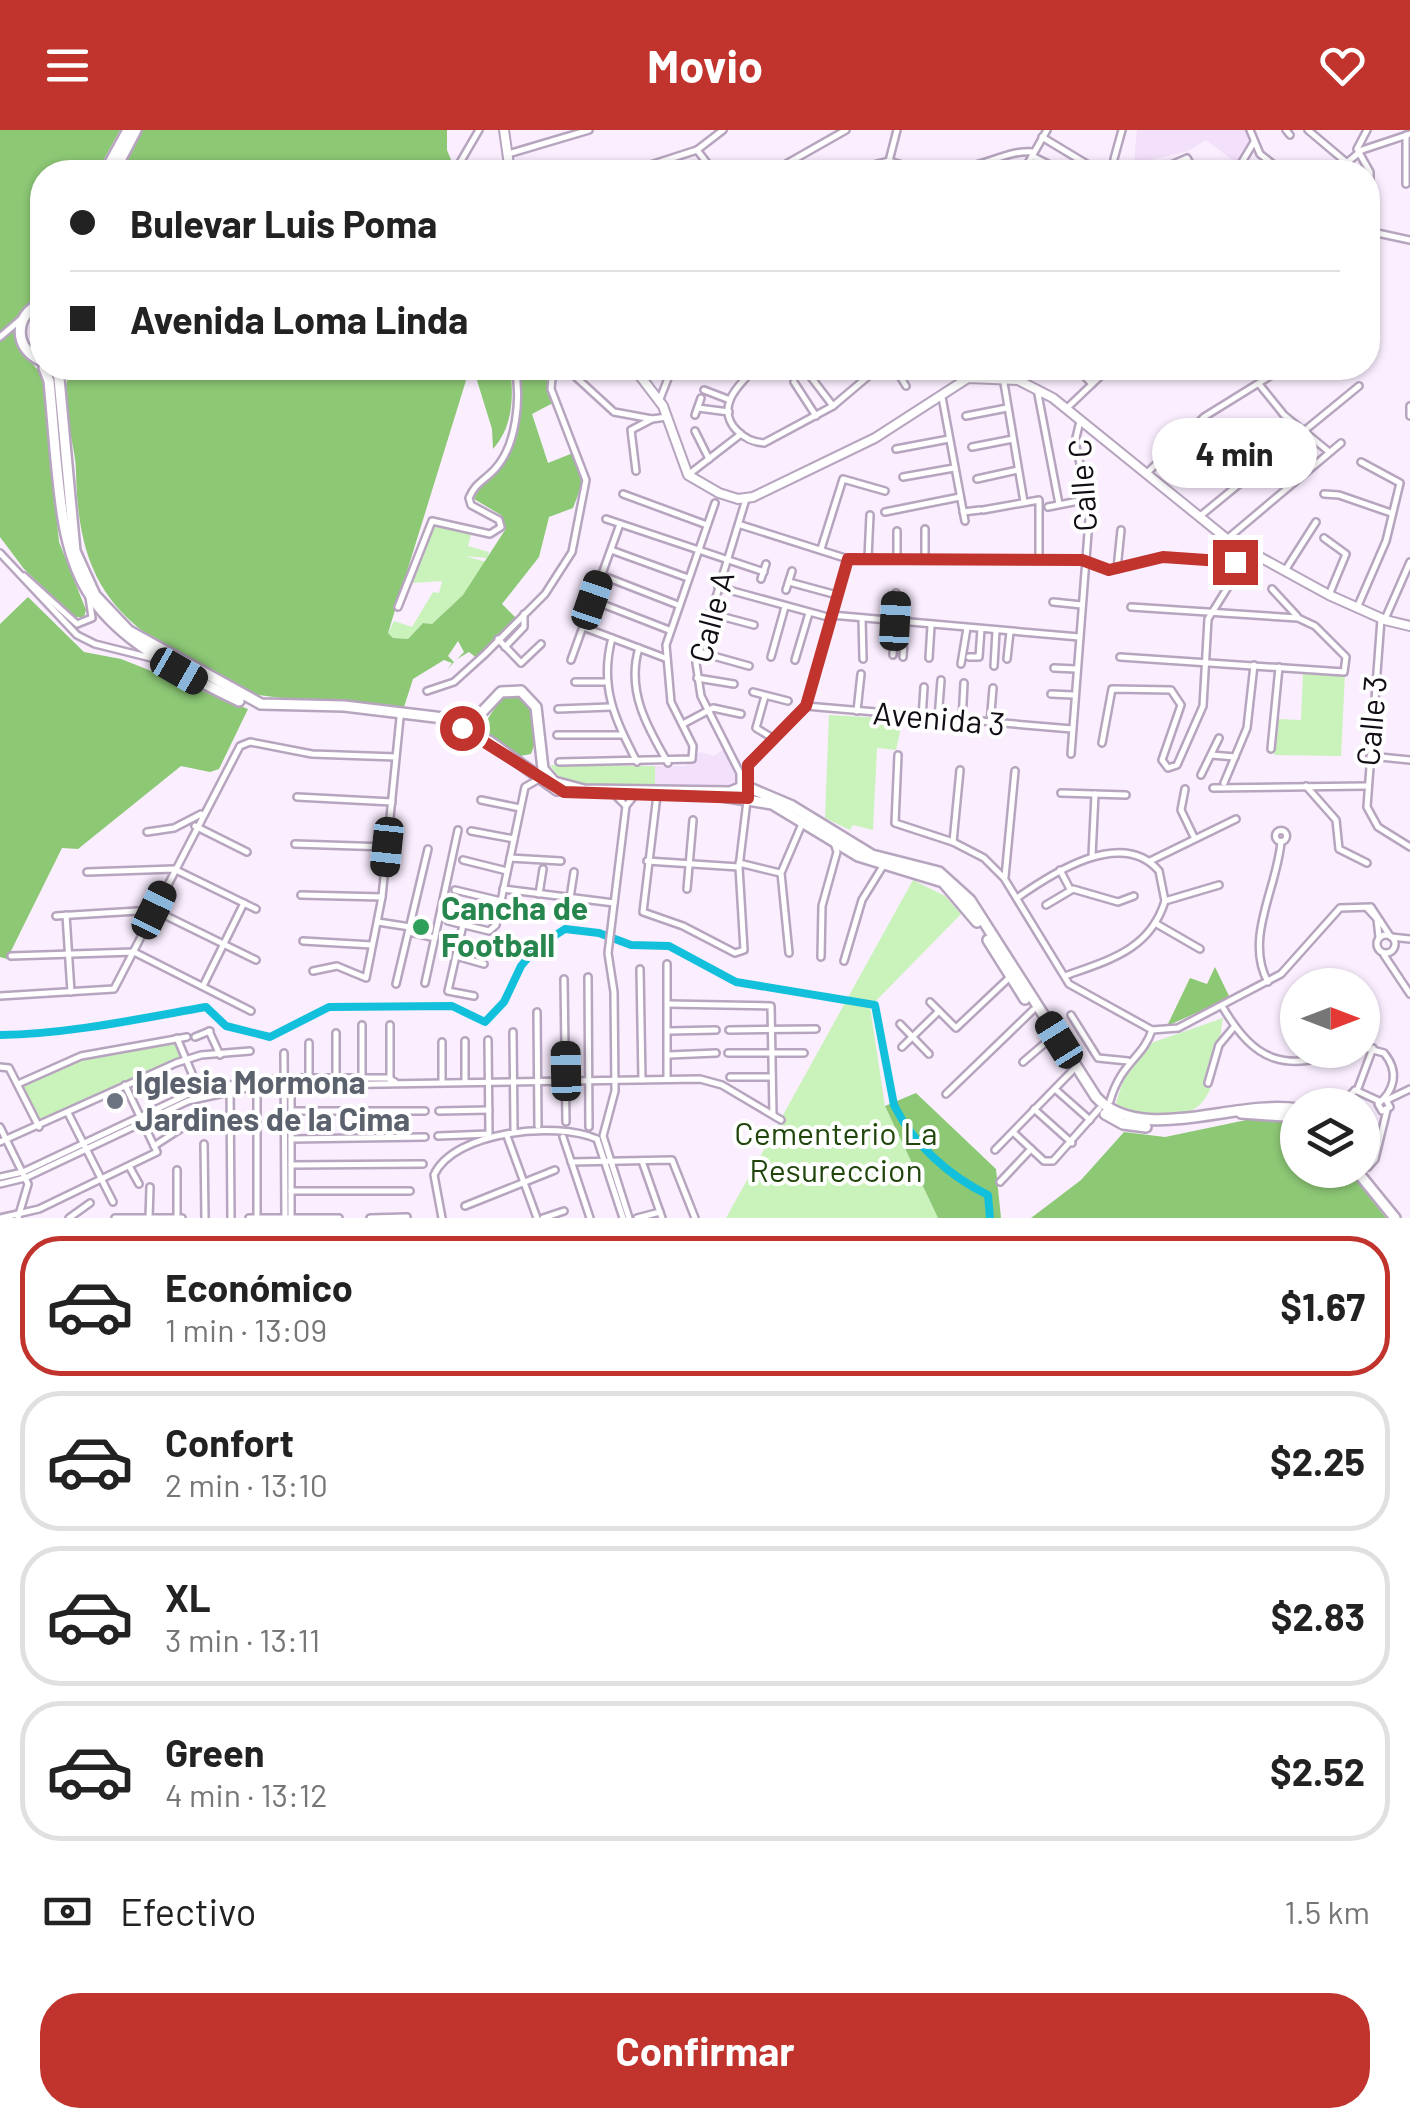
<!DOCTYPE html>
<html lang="es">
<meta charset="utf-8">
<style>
body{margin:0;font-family:Barlow,sans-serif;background:#f6f6f6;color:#222;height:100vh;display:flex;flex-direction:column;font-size:38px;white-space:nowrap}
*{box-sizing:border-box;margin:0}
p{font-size:32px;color:#767676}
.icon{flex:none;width:55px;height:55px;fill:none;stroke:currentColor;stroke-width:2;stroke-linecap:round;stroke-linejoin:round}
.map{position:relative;height:1088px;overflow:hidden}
.details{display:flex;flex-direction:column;background:#fff;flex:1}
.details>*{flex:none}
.top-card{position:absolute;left:30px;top:30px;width:1350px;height:220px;border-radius:40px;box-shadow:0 2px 8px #0004;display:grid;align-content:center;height:220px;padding:0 40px;background:#fff}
.needle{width:65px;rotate:90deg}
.fabs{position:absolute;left:1280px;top:838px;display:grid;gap:20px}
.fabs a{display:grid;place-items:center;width:100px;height:100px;border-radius:50%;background:#fff;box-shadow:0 2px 8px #0004;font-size:50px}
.end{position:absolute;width:45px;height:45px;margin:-22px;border:12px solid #c1332d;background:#fff;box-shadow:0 0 0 5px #fff}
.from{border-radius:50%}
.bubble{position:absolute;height:70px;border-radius:35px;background:#fff;box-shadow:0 2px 8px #0004;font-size:32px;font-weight:700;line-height:70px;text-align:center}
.car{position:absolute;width:30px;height:60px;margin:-30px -15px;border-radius:12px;box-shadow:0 0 8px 2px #0007;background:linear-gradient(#222 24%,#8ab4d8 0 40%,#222 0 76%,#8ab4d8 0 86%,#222 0)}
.top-card b{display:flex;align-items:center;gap:35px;height:95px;font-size:38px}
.top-card b+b{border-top:2px solid #e0e0e0}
.top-card i{width:25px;height:25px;background:#222}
ul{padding:18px 0 0;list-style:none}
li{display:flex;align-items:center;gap:30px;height:140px;margin:0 20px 15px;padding:0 20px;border:5px solid #e0e0e0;border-radius:40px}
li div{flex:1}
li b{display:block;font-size:38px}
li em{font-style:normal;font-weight:700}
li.active{border-color:#c1332d}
li>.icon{width:90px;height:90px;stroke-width:1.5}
.pay{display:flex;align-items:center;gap:25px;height:110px;padding:0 40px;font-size:38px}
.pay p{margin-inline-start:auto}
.primary-button{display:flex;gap:20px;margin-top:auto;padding:20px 40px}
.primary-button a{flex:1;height:115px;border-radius:40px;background:#c1332d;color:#fff;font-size:40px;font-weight:700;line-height:115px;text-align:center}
header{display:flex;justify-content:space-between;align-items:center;height:130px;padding:0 40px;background:#c1332d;color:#fff;font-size:45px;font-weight:700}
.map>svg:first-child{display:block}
</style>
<header><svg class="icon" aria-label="menu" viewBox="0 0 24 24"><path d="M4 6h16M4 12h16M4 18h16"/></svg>Movio<svg class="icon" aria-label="heart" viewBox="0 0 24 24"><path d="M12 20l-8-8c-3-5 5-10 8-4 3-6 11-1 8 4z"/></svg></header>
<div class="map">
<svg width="1410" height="1088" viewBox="0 0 1410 1088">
<rect width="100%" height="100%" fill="#faeeff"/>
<g fill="#f3e0fb">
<path d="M1137,0H1248L1249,10L1238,34L1206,10L1188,21L1134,34Z"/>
<path d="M724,619L739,651L733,659L655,658V636H685L700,622L714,626Z"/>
</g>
<g fill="#caf2bb">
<path d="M432,393L472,401L468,416L489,422L487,428L465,426L486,432L463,465L432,494L423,493L408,509L392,508L388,503L394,491L412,497L433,462L439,463L442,451L412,453Z"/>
<path d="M1303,542L1345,544L1341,626L1274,625L1278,589L1301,590Z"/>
<path d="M829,585L903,589L896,620L877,618L873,700L853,695L850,700L825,688Z"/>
<path d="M550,635L655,636V658L584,657L562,652Z"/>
<path d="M913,750L945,766L961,784L870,877L885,976L938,1088H726Z"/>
<path d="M1223,888C1215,933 1222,990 1160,986C1143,984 1129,986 1116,973L1131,926L1154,912Z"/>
<path d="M174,912L183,929L40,993L20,955L80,929Z"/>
</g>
<g fill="#8dc875">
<path d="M0,0H120L97,42H42V163L14,189L16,215L43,246L59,412L86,480L84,487H75L24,439L0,407Z"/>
<path d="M141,0H447V20L456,42H120Z"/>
<path d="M73,238H510C514,266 513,297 493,319L492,299L475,244H468L388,503L393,508L408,509L423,493L432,494L463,465L505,400L501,385L474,369C480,354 491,351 500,339C521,311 524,271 520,238H547L551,244L548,258L553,273L532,284L548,333L573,323L584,349L573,378L549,387L539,427L502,474L518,490L478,529L469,522L457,529L464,522L458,511L448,526L454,532L447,540L452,533L444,530L413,549L404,577C356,568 307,573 259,565C239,561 216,544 197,535C108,489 78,443 76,342C76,310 54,265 73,238Z"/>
<path d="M28,467L84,522L121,529L248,579L219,639L210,642L181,636L78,719L62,718L7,829L0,827V494Z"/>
<path d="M519,563C534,580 541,601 531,624L520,626L487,605L483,596L502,567Z"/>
<path d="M1215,837L1230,868L1167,896L1190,848L1207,854Z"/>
<path d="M916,963L996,1039L1001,1088H938L885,976Z"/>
<path d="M1251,989L1287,991L1297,996L1298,1040H1348L1386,1088H1031L1081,1050L1124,1002L1165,1007Z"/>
</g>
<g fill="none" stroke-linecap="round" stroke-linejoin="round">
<path stroke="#13c0dc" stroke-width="8" d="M0,905C68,904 138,889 206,877L226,896L270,907L329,877L452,876L485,892L504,872L521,836L537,817L565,799L599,803L631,815L669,816L736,852L875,875L894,975C913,1014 949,1046 988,1065L990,1088"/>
<g stroke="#b7a5bf" stroke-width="10">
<g id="minor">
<path d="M1250,0L1260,24L1283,42"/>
<path d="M1286,0L1290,5"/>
<path d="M1308,0L1346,32"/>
<path d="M1367,0L1357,19L1370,42V65"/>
<path d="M1042,7L1100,42"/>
<path d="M697,20L714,42"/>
<path d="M508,24L589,0"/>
<path d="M1032,26L1064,42"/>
<path d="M1114,29L1122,0"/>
<path d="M458,36L479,0"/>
<path d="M962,38C987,35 1011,19 1034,22"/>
<path d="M629,42L697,20L723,0"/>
<path d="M772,42L846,0"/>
<path d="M845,42L889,31L925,42"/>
<path d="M891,42L889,31L897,0"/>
<path d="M1023,42L1047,0"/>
<path d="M1164,42V38L1187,28L1195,42"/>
<path d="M1236,42L1254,12"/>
<path d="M1336,42L1362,20L1410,4"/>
<path d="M1406,54V5"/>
<path d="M1368,101L1410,110"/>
<path d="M0,207L20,190"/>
<path d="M566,238L614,282L652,289"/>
<path d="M754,238C747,248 734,258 730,270C721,293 744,312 764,313L833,276L878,238"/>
<path d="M804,238L833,276"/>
<path d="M895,238L906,256"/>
<path d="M966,238L976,246L984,238"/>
<path d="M1077,238L1092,254"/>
<path d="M1003,247L1024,372"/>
<path d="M1018,250L1028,238"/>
<path d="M794,252L816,286"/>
<path d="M1259,254L1284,285L1328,321"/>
<path d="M1037,259L1059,374"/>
<path d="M704,260L730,270"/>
<path d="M942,267L965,391"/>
<path d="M660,269L672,238"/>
<path d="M1410,276V286"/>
<path d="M698,278L729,282"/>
<path d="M1066,279L1109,238"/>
<path d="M695,285L701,268"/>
<path d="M966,286L1007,278"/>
<path d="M695,301L709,329"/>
<path d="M972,317L1013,309"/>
<path d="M896,319L949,309"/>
<path d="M636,341L631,300L652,289L667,287"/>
<path d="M1146,344L1204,287L1283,238"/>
<path d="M688,345L741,304"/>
<path d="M903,347L954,338"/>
<path d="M977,349L1018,340"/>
<path d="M623,364L707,395"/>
<path d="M1324,364L1339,365L1391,383"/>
<path d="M1048,377L1089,369"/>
<path d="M983,380L1039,370V429"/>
<path d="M885,382L960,367"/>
<path d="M963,382L980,380"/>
<path d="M1199,387L1359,256"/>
<path d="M606,389L764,442"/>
<path d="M741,395L848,429L1082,430L1109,440L1160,427L1235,432L1257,426"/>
<path d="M925,399V428"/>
<path d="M897,401V428"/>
<path d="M1324,408L1346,424L1329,465"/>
<path d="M1227,409L1341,313"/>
<path d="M821,419L843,349L885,361"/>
<path d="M611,420L688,448"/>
<path d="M0,423L77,505L95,514L159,530"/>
<path d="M868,428L870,385"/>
<path d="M1117,439L1121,400"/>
<path d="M1286,439L1316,392"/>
<path d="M601,445L678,475"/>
<path d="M24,446L77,494L92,488L89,467"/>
<path d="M761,449L766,434"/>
<path d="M789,452L837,465"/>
<path d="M718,457L824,486"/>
<path d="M1272,459L1297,486"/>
<path d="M786,460L792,441"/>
<path d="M592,470L669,500"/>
<path d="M1053,472L1082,475"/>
<path d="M398,477L432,391L490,404L501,397L499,390L471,375L469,368C475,353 485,350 495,339C517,315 521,268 515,238"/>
<path d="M1357,478L1386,411L1400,353L1361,332"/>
<path d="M709,483L754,495"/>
<path d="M831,485L1079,507"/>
<path d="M862,488L863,529"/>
<path d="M1381,489L1367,677L1378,697L1410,717"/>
<path d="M1385,489L1410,432"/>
<path d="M583,497L665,528"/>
<path d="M612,508C599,557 615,589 637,632"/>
<path d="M498,509L521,533L541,514"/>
<path d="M505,517L524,497V484"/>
<path d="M639,518C626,560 647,597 668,633"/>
<path d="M699,522L749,536"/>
<path d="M893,525L896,463"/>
<path d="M771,527L785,477"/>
<path d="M903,527L905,492"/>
<path d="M969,527H979L981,499"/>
<path d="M1120,527L1344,542L1346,527L1315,496L1298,488L1131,477"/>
<path d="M929,528L931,496"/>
<path d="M1007,529L1010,502"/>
<path d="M571,530L620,394"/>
<path d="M795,530L809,483"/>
<path d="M961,534L967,498"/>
<path d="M994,536L996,501"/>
<path d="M1054,538L1076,539"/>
<path d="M697,548L734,554"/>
<path d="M575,552H605"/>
<path d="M427,561L454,552L485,524L545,464L572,422L586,350L551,259L552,248L565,238"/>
<path d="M753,562L788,571"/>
<path d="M1051,564L1073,565"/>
<path d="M765,566L756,598L774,609"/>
<path d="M806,576L1072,599"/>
<path d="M558,579L610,577"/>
<path d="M857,581L861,544"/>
<path d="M922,588L924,557"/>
<path d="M938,589L941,550"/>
<path d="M962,591L964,553"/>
<path d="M683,594L713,578L741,584"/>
<path d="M990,594L993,558"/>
<path d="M557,605H623"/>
<path d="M1102,613L1112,559L1171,560L1181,575L1162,630L1168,638L1177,635L1203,576L1208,489L1233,449L1244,418"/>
<path d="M1271,619L1279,537"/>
<path d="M1071,624L1090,377L1075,312L1080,291"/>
<path d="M898,625L895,693L953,712L984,728L1004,748L1069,854L1152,900L1178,898L1281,844L1340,778L1371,777L1390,806"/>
<path d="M1211,625L1235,627"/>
<path d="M1370,626L1410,630"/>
<path d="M559,632L692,629L693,616L671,572L666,515L715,373"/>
<path d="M1201,645L1219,608"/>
<path d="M1224,653L1247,598L1254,535"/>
<path d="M748,656V635L806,576L848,429"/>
<path d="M1306,656L1336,690L1339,719L1367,733"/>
<path d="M740,657V643L701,566L696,533L746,369"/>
<path d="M1213,658L1366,656"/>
<path d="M1185,659L1181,680L1194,707"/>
<path d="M1061,663L1126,665"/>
<path d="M657,665L643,782L683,796L735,823L744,820L739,737L747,671"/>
<path d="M616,666L626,676"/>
<path d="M297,667L392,672"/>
<path d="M481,670L520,678"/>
<path d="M195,696L247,722"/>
<circle cx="1281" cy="706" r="5.5"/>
<path d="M471,701L514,709"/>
<path d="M147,702L174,698L201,684"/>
<path d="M953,712L960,640"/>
<path d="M295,714L387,717"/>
<path d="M1092,726L1095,664"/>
<path d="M510,728L561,731"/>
<path d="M463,730L507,741"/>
<path d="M647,731L739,737"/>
<path d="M1150,731L1236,689"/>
<path d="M739,733L780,743"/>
<path d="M1060,740L1070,759"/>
<path d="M87,742L174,739L256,779"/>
<path d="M1005,747L1015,641"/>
<path d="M503,759L614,773"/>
<path d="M687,759L693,690"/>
<path d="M455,760L501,771"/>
<path d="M539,764L543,739"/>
<path d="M301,765L382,767"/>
<path d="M570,768L574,742"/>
<path d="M1017,768C1051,744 1122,697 1159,741L1165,771C1150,820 1109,830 1065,846"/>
<path d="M1165,771L1219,755"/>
<path d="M1046,775L1073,759L1118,772L1134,766"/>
<path d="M1367,778L1377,789L1379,807"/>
<path d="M66,785L71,862"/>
<path d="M56,786L154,780L256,830"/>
<path d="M448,791L489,801L496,795L525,657L539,649"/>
<path d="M378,792L410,797"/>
<path d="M1155,793L1200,819"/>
<path d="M463,795L448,861L474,866"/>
<path d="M409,802L435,808"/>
<circle cx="1386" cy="814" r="9"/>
<path d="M1391,807L1410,809"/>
<path d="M303,811L372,815"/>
<path d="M789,823L781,743L802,694"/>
<path d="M1384,825L1410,864"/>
<path d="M11,826L134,822L251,881"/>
<path d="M456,826L484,834"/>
<path d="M821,827L822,776L837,722L834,713"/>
<path d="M844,831L862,770L883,736"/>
<path d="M667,834V949"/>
<path d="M640,839L642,950"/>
<path d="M313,841L337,836L366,848L382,767L400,588"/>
<path d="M588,847L589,997"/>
<path d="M564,849L566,992"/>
<path d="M1268,852C1244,809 1277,758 1281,712"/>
<path d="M425,853L458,700"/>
<path d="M396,854L428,719"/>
<path d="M203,856L244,773"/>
<path d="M0,866L114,859L240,616L250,612L312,624L396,627"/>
<path d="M930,872L956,898L1011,846"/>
<path d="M668,874L771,876L773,985"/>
<path d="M1222,876C1256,934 1285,942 1348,920"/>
<path d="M537,882L538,996"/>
<path d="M1071,885L1098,928L1128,931"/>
<path d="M900,894L929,924"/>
<path d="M390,895V949"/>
<path d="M729,900L816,899"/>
<path d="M209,901L220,925"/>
<path d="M669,901L716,900"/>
<path d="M513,902L514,1000"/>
<path d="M195,907L210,901"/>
<path d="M177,908L199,960"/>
<path d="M465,911V952"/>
<path d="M309,913V948"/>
<path d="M902,917L939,881"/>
<path d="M1362,917L1384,923C1400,942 1394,961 1378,974L1382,981L1390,977L1386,970"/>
<path d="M284,923L285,1088"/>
<path d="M728,923H804"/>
<path d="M669,925L716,923"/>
<path d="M1023,932L1051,908"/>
<path d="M0,937L9,938L39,997"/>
<path d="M730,947H772"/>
<path d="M336,948V903"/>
<path d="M362,948V895"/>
<path d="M442,952V912"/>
<path d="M257,953V1088"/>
<path d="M1208,953L1219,915L1234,897"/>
<path d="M18,954L81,926L187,907"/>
<path d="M230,956L231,1088"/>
<path d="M291,956V1088"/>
<path d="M1055,959L1090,990"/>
<path d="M1357,961L1373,918"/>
<path d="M946,964L1033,880"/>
<path d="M1387,970L1410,959"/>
<path d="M1110,971C1121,932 1143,928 1152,900"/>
<path d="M1333,971L1343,973L1355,960L1379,971"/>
<path d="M1034,979L1072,1013"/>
<path d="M291,981H425"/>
<path d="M439,981L489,980"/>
<path d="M68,983L113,1072"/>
<path d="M0,997L28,1054L18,1088"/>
<path d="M1013,1002L1044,1031H1053L1099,979"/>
<path d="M438,1006L489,1004L488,910"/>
<path d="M507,1006L537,1088"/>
<path d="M563,1007L590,1088"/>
<path d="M291,1009L425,1007"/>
<path d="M597,1009L623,1088"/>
<path d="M0,1012L176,933L201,925L250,921"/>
<path d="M204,1014L205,1088"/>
<path d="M154,1016L191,992L215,988"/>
<path d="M995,1020L1072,941"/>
<path d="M642,1031L662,1088"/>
<path d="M571,1032L672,1030L695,1088"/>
<path d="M291,1035L423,1034"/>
<path d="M129,1036L139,1054"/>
<path d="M1368,1037L1375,1029L1387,980"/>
<path d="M177,1040V1088"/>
<path d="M0,1047L23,1042L199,959L284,948H388L395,952"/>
<path d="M1000,1052L1031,1019"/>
<path d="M0,1054L25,1048L188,971L257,956L700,949L722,955L781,990"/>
<path d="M291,1061H410"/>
<path d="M465,1076L555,1040"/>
<path d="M0,1088L39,1079L157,1022L125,955"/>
<path d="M69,1088L90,1073"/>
<path d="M115,1088H182"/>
<path d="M149,1088L150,1057"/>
<path d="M249,1088H339"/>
<path d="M370,1088L407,1087"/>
<path d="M442,1088L434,1045C454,1001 556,991 597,1009"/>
<path d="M543,1088L564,1081"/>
<path d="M629,1088L603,1006L615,961L614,862L608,823L626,676L634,666"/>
<path d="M637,1088L660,1082"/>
</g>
</g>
<g stroke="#b7a5bf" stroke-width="12">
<g id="major">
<path d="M504,0L510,42"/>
<path d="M634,238L663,276L688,345L719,363L738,369L753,367L875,308L968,248L1018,250L1053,268L1227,409L1329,465L1385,490L1410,496"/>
</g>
</g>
<g stroke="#b7a5bf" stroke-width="14">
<g id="highway">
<path d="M105,42L128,0"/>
<path d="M114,42L136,0"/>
<path d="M42,173C13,184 13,219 42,231"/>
<path d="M44,238L49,251C67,442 53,482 239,571"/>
<path d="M58,238L75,421L95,465L129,501L261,574L344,576L460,590L482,582L501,562L521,561L536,577L543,639L554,652L584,660L730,662L745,656L792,676L872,725L939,742L970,770L1096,967C1141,1016 1234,969 1298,979"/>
<path d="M442,594L489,611L557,660"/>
<path d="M722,666L772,674L858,726L943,752L977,792"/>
<path d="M988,810L1025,869"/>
<path d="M1241,983L1298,987"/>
<path d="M1105,984L1123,994L1146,997"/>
<path d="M1356,1040L1395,1088"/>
</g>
</g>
<use href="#minor" stroke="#fff" stroke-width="5"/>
<use href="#major" stroke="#fff" stroke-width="8"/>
<use href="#highway" stroke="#fff" stroke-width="9"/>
</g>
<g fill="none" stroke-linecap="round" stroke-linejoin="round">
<path stroke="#c1332d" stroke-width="12" d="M462,598L564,662L748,668V635L806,576L848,429L1082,430L1109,440L1163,427L1235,432"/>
</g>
<circle fill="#2e9e5b" stroke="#fff" stroke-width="4" cx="421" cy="797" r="10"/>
<circle fill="#6b7280" stroke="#fff" stroke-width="4" cx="115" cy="971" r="10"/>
<g text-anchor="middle" stroke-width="8" stroke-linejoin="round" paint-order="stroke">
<g font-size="32" fill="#120c15" stroke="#fff">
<text transform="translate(1083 355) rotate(-94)" y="11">Calle C</text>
<text transform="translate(712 487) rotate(-75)" y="11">Calle A</text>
<text transform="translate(939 589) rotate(5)" y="11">Avenida 3</text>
<text transform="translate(1372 591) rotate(-85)" y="11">Calle 3</text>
</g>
<g font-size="32" font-weight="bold" fill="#27864d" stroke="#fff" text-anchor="start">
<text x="441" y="790">Cancha de<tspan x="441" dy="37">Football</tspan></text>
</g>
<g font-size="32" font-weight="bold" fill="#5b616d" stroke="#fff" text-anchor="start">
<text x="135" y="964">Iglesia Mormona<tspan x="135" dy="37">Jardines de la Cima</tspan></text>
</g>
<g font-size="32" fill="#20460c" stroke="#fff">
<text x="836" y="1015">Cementerio La<tspan x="836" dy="37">Resureccion</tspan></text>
</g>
</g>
</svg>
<div class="fabs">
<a><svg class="needle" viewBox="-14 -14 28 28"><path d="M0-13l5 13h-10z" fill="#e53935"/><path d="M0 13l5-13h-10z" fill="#767676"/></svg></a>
<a><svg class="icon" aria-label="layers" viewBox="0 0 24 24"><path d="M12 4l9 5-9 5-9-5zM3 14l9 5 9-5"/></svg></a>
</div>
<i class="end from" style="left:462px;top:598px"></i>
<i class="end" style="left:1235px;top:432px"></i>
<div class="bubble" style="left:1152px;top:288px;width:165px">4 min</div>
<i class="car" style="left:592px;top:470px;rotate:19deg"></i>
<i class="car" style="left:895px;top:491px;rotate:3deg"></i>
<i class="car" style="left:179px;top:541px;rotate:120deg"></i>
<i class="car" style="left:387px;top:717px;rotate:186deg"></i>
<i class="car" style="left:154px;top:780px;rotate:26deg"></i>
<i class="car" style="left:1059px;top:910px;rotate:328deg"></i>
<i class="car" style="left:566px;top:941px;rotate:359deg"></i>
<div class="top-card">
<b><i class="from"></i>Bulevar Luis Poma</b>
<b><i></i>Avenida Loma Linda</b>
</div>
</div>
<section class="details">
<ul>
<li class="active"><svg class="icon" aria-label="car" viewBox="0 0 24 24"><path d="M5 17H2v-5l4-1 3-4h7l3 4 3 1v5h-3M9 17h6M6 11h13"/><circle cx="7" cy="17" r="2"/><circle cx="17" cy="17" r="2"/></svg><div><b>Económico</b><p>1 min · 13:09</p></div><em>$1.67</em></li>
<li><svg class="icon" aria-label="car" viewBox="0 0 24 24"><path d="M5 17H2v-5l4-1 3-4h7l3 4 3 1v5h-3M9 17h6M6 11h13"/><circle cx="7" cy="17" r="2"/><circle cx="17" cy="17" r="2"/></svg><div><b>Confort</b><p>2 min · 13:10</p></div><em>$2.25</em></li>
<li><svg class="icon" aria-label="car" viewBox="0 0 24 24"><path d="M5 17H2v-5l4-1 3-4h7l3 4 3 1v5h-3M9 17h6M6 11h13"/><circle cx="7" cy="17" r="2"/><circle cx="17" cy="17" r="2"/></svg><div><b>XL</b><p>3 min · 13:11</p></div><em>$2.83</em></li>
<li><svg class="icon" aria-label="car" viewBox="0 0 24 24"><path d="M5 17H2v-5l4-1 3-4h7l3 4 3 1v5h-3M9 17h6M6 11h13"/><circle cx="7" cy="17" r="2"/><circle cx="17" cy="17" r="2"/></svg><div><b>Green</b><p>4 min · 13:12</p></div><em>$2.52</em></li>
</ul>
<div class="pay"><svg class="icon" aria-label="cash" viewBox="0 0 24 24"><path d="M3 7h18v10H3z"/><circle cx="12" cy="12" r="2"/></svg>Efectivo<p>1.5 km</p></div>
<div class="primary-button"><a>Confirmar</a></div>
</section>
